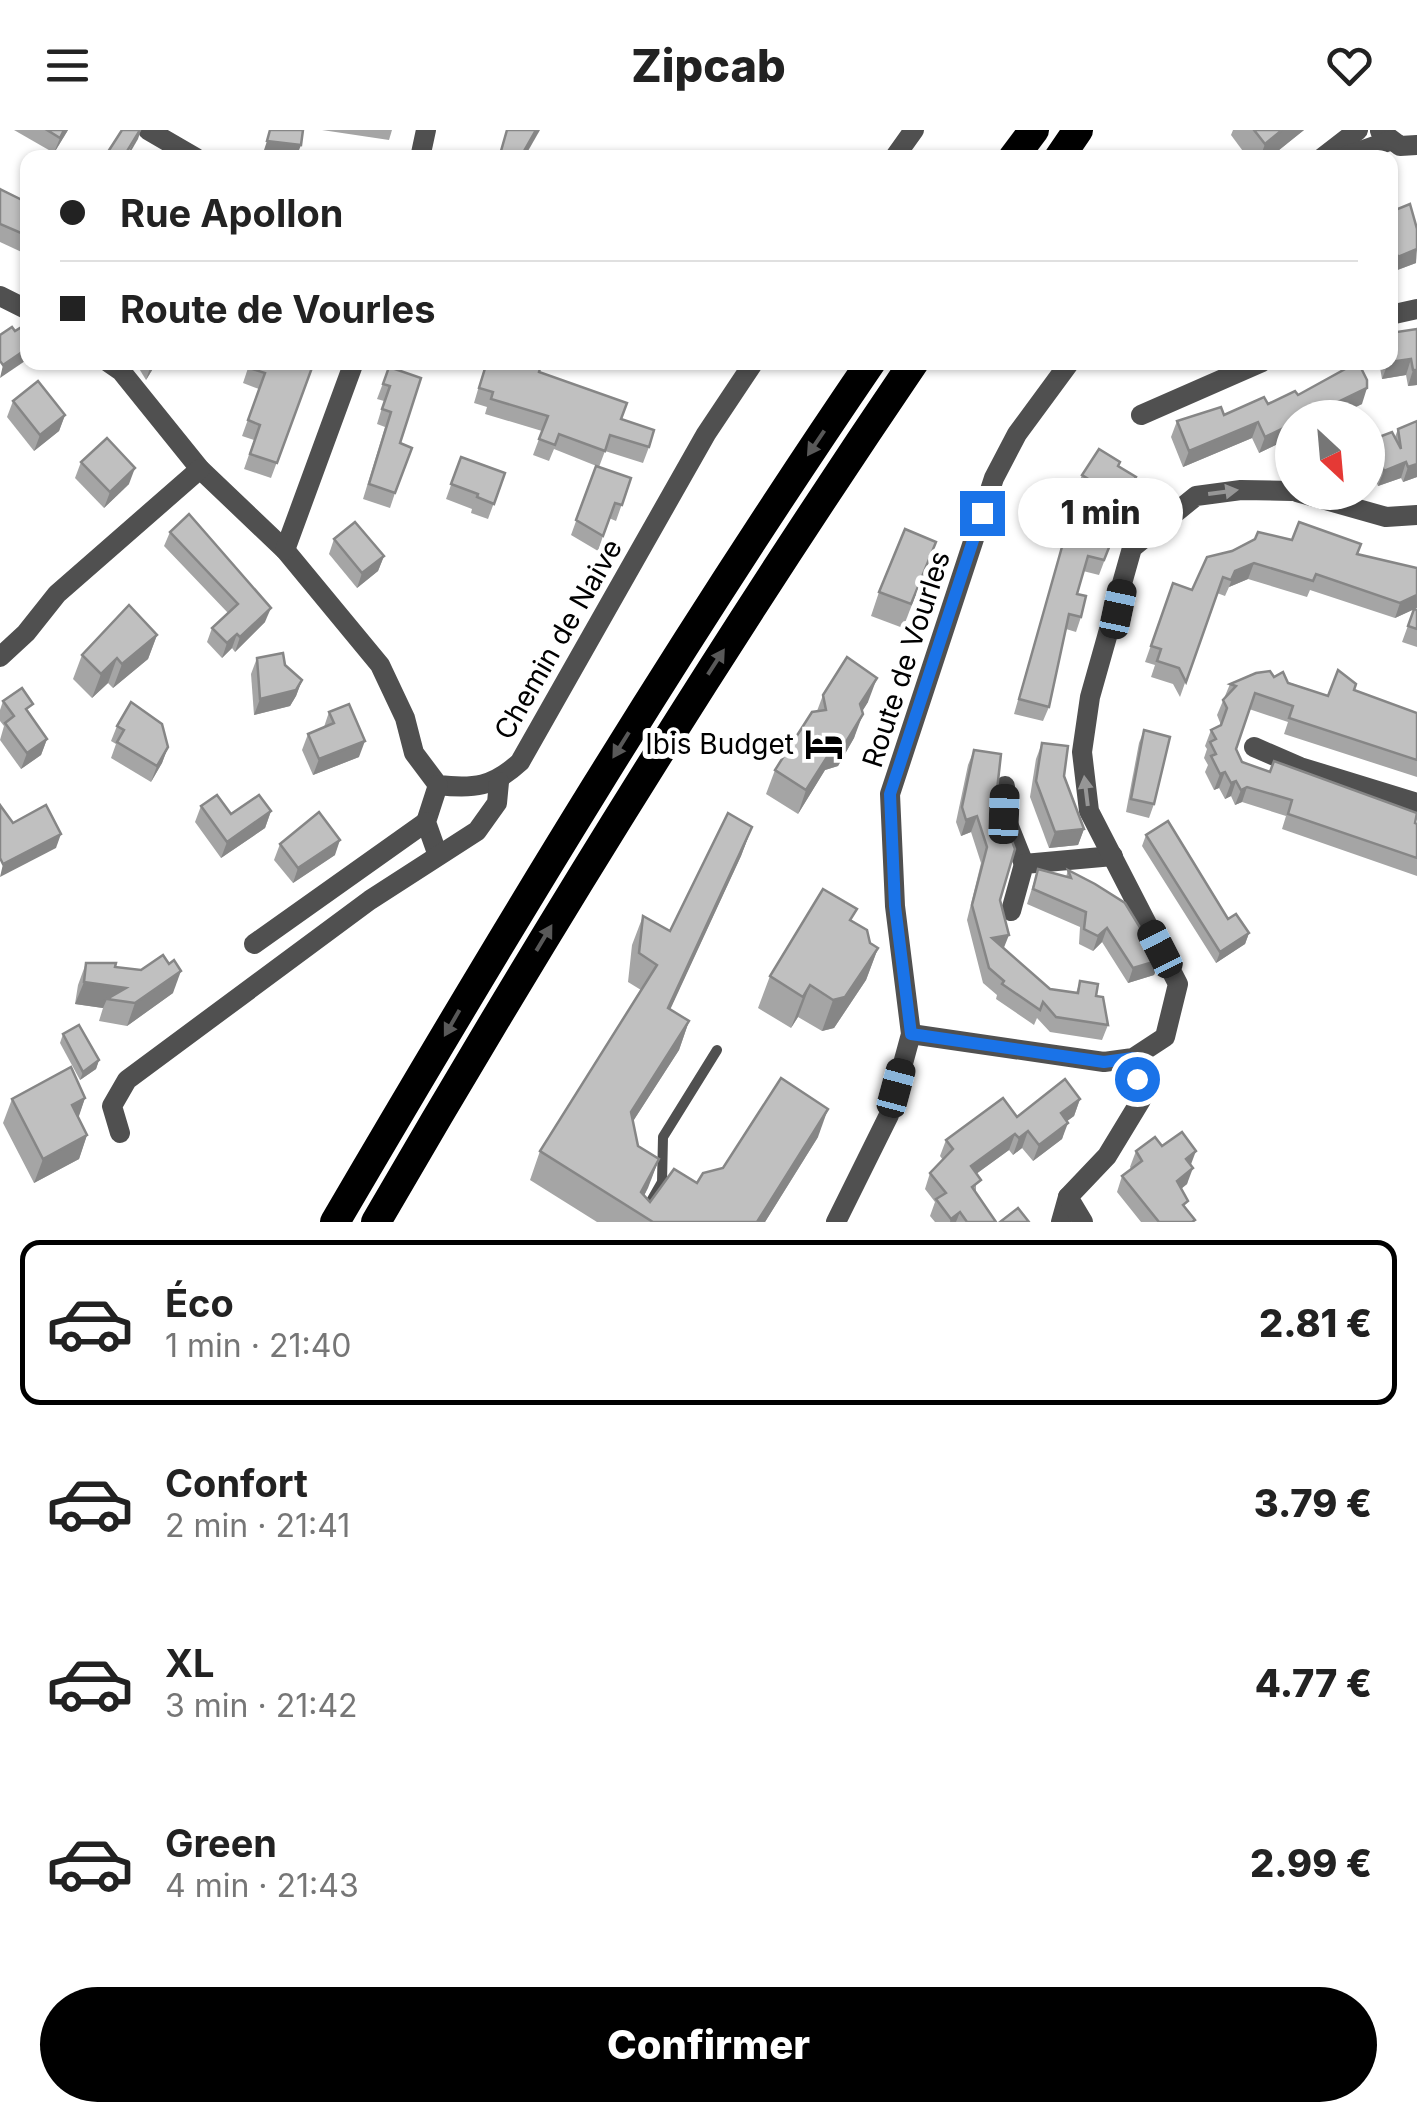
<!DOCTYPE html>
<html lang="fr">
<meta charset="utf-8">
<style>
body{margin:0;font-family:Inter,sans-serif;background:#f6f6f6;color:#222;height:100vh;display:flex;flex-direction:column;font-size:38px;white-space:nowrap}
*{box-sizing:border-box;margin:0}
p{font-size:32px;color:#767676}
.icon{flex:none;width:55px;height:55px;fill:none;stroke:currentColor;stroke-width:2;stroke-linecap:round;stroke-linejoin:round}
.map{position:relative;height:1092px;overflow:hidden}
.details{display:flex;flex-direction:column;background:#fff;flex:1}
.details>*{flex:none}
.banner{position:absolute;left:20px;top:20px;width:1378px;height:220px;border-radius:20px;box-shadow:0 2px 8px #0004;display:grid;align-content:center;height:220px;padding:0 40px;background:#fff}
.needle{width:65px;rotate:154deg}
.controls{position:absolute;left:1275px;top:270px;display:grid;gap:20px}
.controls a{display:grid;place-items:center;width:110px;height:110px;border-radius:50%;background:#fff;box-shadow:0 2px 8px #0004;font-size:50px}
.end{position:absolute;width:45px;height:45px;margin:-22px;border:12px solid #1a73e8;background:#fff;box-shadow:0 0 0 5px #fff}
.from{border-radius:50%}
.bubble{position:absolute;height:70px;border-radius:35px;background:#fff;box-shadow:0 2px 8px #0004;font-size:32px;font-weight:800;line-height:70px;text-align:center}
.car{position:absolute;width:30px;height:60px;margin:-30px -15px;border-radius:12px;box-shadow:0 0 8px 2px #0007;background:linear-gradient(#222 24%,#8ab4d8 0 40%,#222 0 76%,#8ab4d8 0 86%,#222 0)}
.banner b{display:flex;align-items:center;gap:35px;height:95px;font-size:38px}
.banner b+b{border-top:2px solid #e0e0e0}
.banner i{width:25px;height:25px;background:#222}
ul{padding:18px 0 0;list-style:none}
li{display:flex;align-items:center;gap:30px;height:165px;margin:0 20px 15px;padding:0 20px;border:5px solid transparent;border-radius:20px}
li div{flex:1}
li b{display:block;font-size:38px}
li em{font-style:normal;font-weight:800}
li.active{border-color:#000}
li>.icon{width:90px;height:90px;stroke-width:1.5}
.primary-button{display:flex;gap:20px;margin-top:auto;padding:20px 40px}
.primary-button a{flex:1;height:115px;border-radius:60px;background:#000;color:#fff;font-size:40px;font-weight:800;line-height:115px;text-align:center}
header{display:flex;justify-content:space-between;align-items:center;height:130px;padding:0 40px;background:#fff;font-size:45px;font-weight:800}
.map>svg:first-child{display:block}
</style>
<header><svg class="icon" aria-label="menu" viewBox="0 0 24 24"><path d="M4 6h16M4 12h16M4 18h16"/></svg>Zipcab<svg class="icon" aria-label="heart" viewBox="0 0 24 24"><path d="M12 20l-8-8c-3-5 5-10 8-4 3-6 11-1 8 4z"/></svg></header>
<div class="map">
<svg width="1417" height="1092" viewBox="0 0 1417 1092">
<rect width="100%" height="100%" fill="#fff"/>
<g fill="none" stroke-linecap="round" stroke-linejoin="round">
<path stroke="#505050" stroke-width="10" d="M639,1092L662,1052L663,1007L717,920"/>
<g stroke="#505050" stroke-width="20">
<path d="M148,0L196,28"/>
<path d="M1380,1L1400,16L1417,15"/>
<path d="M420,28L426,0"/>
<path d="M894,28L914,0"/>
<path d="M1322,28L1358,0"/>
<path d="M1341,28L1389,11"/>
<path d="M0,166L28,180"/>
<path d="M1390,185L1417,179"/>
<path d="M108,232L121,241L200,339L285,420L380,535L405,588L414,623L438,655C474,659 493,657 520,632L706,304L754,232"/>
<path d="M1141,285L1262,232"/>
<path d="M1297,362L1386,387L1417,385"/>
<path d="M285,420L354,232"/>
<path d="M0,527L26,503L57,464L200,339"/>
<path d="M1254,617L1300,637L1417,673"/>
<path d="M1005,656L1004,684L1024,734"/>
<path d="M437,723L426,692L438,655"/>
<path d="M1011,781L1024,734L1113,726"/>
<path d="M254,814L426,692"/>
<path d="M911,904L1104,932L1133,928L1165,907L1178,854L1089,681L1082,622L1090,567L1132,418L1196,366L1241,360L1292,361"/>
<path d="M120,1003L112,976L127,950L370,770L477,701L497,673L499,652"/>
<path d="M836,1092L889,985L911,904L895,776L890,664L994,348L1017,304L1070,232"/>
<path d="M1061,1092L1068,1067"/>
<path d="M1083,1092L1068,1067L1107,1026L1141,970L1133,928"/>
</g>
<g stroke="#000" stroke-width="30">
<path d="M1013,28L1034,0"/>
<path d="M1059,28L1078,0"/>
<path d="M335,1092C506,800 680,512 871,232"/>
<path d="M376,1092C546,799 724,512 914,232"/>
</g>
</g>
<g fill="#a5a5a5">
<path d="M14,0H68L54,23Z"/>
<path d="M322,0H392L389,10Z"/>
<path d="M1233,0H1304L1269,28H1248L1231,5Z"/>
<path d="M0,59L28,73V125L0,112Z"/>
<path d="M1390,82L1416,133L1392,142L1390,137Z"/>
<path d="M1417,199V255L1408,256L1406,245L1382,249L1379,232H1390Z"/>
<path d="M135,232H157L146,250Z"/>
<path d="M250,232L313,235L271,348L244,339L254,310L242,306L259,259L243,253Z"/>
<path d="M486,232H533L539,242L621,289L649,317L643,333L605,321L599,337L554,319L549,331L533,325L542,301L485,284L487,277L474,273Z"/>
<path d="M389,237L400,313L395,363L390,378L363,369L385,297L377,294L384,271L377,269Z"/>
<path d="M1298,265L1362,274L1333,288H1292V307L1259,323L1252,308L1183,337L1171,307L1177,291L1224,285Z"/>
<path d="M13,271L65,285L59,301L34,321L7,287Z"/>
<path d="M1398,299L1417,347L1403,352L1401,348L1378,356L1368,331V319L1371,310L1395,307Z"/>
<path d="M461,327L505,343L488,389L471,383L472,379L446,369Z"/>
<path d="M81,332L129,354L104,378L75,348Z"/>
<path d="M1120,332L1119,336L1131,363L1116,385L1076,360L1082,345Z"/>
<path d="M596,336L631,348L616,391L609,388L598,421L571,405Z"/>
<path d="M1071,385L1116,400L1099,445L1083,441L1077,464L1081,487L1076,502L1066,499L1049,577L1043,591L1014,584Z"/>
<path d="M170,402L265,492L235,522L232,518L222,528L207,512L212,498L228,483L164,416Z"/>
<path d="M334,409L384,426L378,441L357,458L329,424Z"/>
<path d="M936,412L903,498L871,486L879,462Z"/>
<path d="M1357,424L1417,480V517L1402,512L1414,479L1395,488L1310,460L1307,467L1248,449L1229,457L1225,466L1217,463L1180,567L1173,554L1151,547L1155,535L1145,532L1173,453L1192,460L1207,427Z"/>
<path d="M157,505L148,529L113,558L108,553L92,568L73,549L82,525Z"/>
<path d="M257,528L302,550L296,566L290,576L254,585L251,544Z"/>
<path d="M1274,547L1328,566L1354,560L1417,583V647L1284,604L1288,592L1249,579L1236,619L1242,632L1417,694V746L1282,699L1286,686L1242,672L1235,675L1231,666L1225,669L1219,658L1214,660L1205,642L1208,635L1204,628L1207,619L1205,616L1211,600L1221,595L1217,585L1230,554Z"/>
<path d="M823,565L868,572L862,581L854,608L838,636L825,640L798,684L766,664L775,640L817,581Z"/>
<path d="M3,571L29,584L47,609L41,625L21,639L0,610L4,596L0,591V580Z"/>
<path d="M329,582L359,627L313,645L302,620L308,604L324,597Z"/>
<path d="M117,596L168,617L162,633L151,652L111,628L116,614L111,611Z"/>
<path d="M1144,600L1154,674L1149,688L1126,682L1139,613Z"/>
<path d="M1042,613L1064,646L1084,699L1078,715L1049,718L1030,667L1036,629Z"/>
<path d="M974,620L996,669L1000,770L1004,818L1050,859L1076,863L1080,851L1096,866L1108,895L1102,910L1050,902L1037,888L1034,895L996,869L997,865L983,853L967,790L981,733L971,702L961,706L956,692L968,635Z"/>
<path d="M201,676L231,684L271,681L265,698L221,728L195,692Z"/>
<path d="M752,697L741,726L670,879L689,891L679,920L633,991L638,1016L659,1029L644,1066L650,1072L697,1053L723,1038L818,1007L765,1092H597L530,1050L540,1021L641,860L628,852L632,815L643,786L670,801Z"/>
<path d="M1146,705L1228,789L1249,803L1245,814L1216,833L1142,716Z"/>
<path d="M280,714L335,725L293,753L274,730Z"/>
<path d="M1038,739L1066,747L1068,740L1160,830L1154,845L1128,853L1102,812L1093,821L1079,814L1080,797L1027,774Z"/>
<path d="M852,791L870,813L878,818L866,850L834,898L822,901L798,887L791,898L758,878L770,846Z"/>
<path d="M86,833L115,837L173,863L127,896L99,891L103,878L75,874L78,855Z"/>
<path d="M63,904L99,930L96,939L80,950L60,913Z"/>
<path d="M85,968L78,987L87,1005L79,1029L34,1053L3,993L12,969Z"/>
<path d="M1080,969L1074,986L1067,991L1062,1009L1033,1031L1022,1018L1013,1025L1009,1020L976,1044V1063L996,1092H935L930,1086L935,1072L925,1059L930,1043L943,1030L940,1026L946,1010L1017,987Z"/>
<path d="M1162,1016L1191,1035L1187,1054L1181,1059L1185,1078L1194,1092H1141L1117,1062L1122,1046L1131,1039L1130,1037L1136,1021Z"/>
</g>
<g fill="#868686">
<path d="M64,0H68L54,23L60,8Z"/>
<path d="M140,0H141L138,9L127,28H125Z"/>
<path d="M536,0H540L524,28H520Z"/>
<path d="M1282,0H1304L1269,28H1260L1265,14Z"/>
<path d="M267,11L301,15L296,28L262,26Z"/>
<path d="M1417,119L1416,133L1392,142L1398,127Z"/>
<path d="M28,218V229L0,248L3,235Z"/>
<path d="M1411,229L1406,245L1382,249L1388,233Z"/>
<path d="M152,232H157L146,250Z"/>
<path d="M1413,240H1417V255L1408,256Z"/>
<path d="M1367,258L1362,274L1333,288H1305Z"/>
<path d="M65,285L59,301L34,321L40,305Z"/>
<path d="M1258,292L1252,308L1183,337L1189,321Z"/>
<path d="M1292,294V307L1259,323L1265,307Z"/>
<path d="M1406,332L1401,348L1378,356L1384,341Z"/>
<path d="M1417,334V347L1403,352L1408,337Z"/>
<path d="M135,338L129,354L104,378L110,362Z"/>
<path d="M1136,347L1131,363L1116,385L1122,370Z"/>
<path d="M384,426L378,441L357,458L362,443Z"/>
<path d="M1254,433L1248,449L1229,457L1235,441Z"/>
<path d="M1417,465V478L1395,488L1400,473Z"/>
<path d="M271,478L265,492L235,522L240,507Z"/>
<path d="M237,504L232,518L222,528L227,513Z"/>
<path d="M157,505L148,529L113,558L122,534Z"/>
<path d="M117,528L108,553L92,568L101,544Z"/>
<path d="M877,548L868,572L852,598L860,574Z"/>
<path d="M302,550L296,566L290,576L254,585L260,569Z"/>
<path d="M863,584L854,608L838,636L825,640L798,684L806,660L834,616Z"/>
<path d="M47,609L41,625L21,639L27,623Z"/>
<path d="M365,611L359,627L313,645L319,629Z"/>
<path d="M168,617L162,633L151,652L157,636Z"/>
<path d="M1225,642L1219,658L1214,660L1220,644Z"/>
<path d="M1236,651L1231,666L1225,669L1231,653Z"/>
<path d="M1247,657L1242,672L1235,675L1241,660Z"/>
<path d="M271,681L265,698L221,728L227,712Z"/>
<path d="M977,686L971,702L961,706L966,690Z"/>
<path d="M752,697L741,726L658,906L668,878Z"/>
<path d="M1084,699L1078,715L1049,718L1055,702Z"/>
<path d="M61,704L56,718L0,747L3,734Z"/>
<path d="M340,710L335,725L293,753L298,738Z"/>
<path d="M1107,798L1102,812L1093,821L1098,806Z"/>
<path d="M1249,803L1245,814L1216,833L1220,822Z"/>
<path d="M1009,805L1003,820L992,808Z"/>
<path d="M878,818L866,850L834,898L822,901L833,870Z"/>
<path d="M1160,830L1154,845L1128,853L1133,838Z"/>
<path d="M181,841L173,863L127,896L135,873Z"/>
<path d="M84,852L126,858L107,869L103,878L75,874Z"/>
<path d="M810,855L798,887L791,898L803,867Z"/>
<path d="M689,891L679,920L621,1010L631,982Z"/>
<path d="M99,930L96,939L80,950L83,942Z"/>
<path d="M85,968L77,992L72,975Z"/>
<path d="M1080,969L1074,986L1055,1000L1061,983Z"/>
<path d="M828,979L818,1007L765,1092H757Z"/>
<path d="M1068,993L1062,1009L1033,1031L1039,1015Z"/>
<path d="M1028,1001L1022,1018L1013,1025L1019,1008Z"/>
<path d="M1015,1004L1009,1020L965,1052L971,1036Z"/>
<path d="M87,1005L79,1029L34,1053L43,1029Z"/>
<path d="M1196,1021L1190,1037L1186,1029Z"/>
<path d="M659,1029L648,1058L636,1081L641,1062Z"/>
<path d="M1193,1038L1187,1054L1172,1066L1177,1051Z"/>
<path d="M960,1082L956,1092H950L951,1089Z"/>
</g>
<g fill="#c0c0c0" stroke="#868686" stroke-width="2.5">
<path d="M47,0H64L60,8Z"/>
<path d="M122,0H140L126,23L133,28H104Z"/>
<path d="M270,0H303L301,15L267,11Z"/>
<path d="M507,0H536L520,28H499Z"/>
<path d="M1254,0H1282L1265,14Z"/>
<path d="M477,22L492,28H475Z"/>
<path d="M0,59L28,73V106L0,94Z"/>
<path d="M1410,74L1417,99V119L1398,127L1390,107V82Z"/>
<path d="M28,193V218L3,235L0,231V205L12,197L15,201Z"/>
<path d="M1417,199V240H1413L1411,229L1390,232V203Z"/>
<path d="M250,232H305L313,235L277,333L250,324L260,295L248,290L265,243L249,238Z"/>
<path d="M487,232H533L541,235L539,242L627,273L621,289L654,300L649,317L610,305L605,321L559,304L555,315L539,309L548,286L491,269L493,262L479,258Z"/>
<path d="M1358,232L1367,250V258L1305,288H1292V294L1265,307L1258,292L1189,321L1177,291L1221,277L1224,285L1264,267L1268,274L1295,261L1298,265Z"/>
<path d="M389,237L421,248L400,313L412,318L395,363L369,354L391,282L382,279L390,256L383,254Z"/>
<path d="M38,251L65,285L40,305L13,271Z"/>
<path d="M1417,291V334L1408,337L1406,332L1384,341L1371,310L1392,302L1401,319L1398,299Z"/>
<path d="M107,308L135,338L110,362L81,332Z"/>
<path d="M1099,319L1120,332L1118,336L1136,347L1122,370L1082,345Z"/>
<path d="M461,327L505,343L494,374L477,367L478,364L451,354Z"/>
<path d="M596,336L631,348L622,375L615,373L603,406L576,390Z"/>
<path d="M189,384L271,478L240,507L237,504L227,513L212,498L238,474L170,402Z"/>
<path d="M1071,385L1116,400L1104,430L1088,426L1077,464L1086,466L1081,487L1069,484L1049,577L1019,569Z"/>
<path d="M355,392L384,426L362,443L334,409Z"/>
<path d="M1299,392L1361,414L1357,424L1417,438V465L1400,473L1316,444L1313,451L1254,433L1235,441L1231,450L1223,447L1186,552L1179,538L1157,531L1161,519L1151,516L1173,453L1192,460L1207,427L1232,421L1255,409L1258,402L1292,410Z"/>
<path d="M905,399L936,412L911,474L879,462Z"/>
<path d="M129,475L157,505L122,534L117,528L101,544L82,525Z"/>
<path d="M1414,479L1417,480V499L1408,496Z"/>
<path d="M283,523L285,535L302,550L296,560L260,569L257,528Z"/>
<path d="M847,527L877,548L860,574L863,584L846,612L834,616L806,660L775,640L812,582L826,580L823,565Z"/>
<path d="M1338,540L1356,554L1354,560L1417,583V630L1289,588L1293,576L1255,563L1236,619L1242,632L1270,642L1274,631L1417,683L1415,693L1417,694V728L1288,684L1292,670L1247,657L1241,660L1236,651L1231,653L1225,642L1220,644L1211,626L1216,624L1210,612L1216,609L1211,600L1221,595L1227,578L1223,570L1236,556L1230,554L1256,543L1270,541L1274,547L1283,542L1288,553L1328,566Z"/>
<path d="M22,558L33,574L26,579L47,609L27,623L5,593L14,586L3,571Z"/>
<path d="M131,572L162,594L168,617L157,636L117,612L124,600L117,596Z"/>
<path d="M349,574L365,611L319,629L308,604L334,593L329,582Z"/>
<path d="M1144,600L1170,607L1154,674L1131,669Z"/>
<path d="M1042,613L1068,616L1064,646L1084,699L1055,702L1036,651Z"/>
<path d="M974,620L1001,624L996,669L1015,719L1000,770L1009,805L992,808L1050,859L1078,863L1080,851L1098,854L1096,866L1103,867L1108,895L1056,887L1043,872L1040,880L1002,854L1004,851L989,838L972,775L987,717L977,686L966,690L962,677Z"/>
<path d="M217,665L231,684L259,665L271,681L227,712L201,676Z"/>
<path d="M0,675L13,693L46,675L61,704L3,734L0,728Z"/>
<path d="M319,682L340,710L298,738L280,714Z"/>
<path d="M728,683L752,697L668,878L689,891L631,982L638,1016L659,1029L641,1062L650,1072L674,1039L697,1053L703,1043L723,1038L781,948L828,979L757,1092H653L540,1021L657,835L639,823L643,786L670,801Z"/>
<path d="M1168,691L1228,789L1236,784L1249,803L1220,822L1146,705Z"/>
<path d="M1038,739L1071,748L1068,740L1095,754L1125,773L1160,830L1133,838L1107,798L1098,806L1084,799L1086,782L1033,759Z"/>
<path d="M823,759L857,779L850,790L867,800L870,813L878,818L845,867L833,870L810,855L803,867L770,846Z"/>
<path d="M163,825L169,834L174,830L181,841L135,873L107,869L126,858L84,852L86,833H116L115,837L141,840Z"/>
<path d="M79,895L99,930L83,942L63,904Z"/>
<path d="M71,937L85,968L72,975L87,1005L43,1029L12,969Z"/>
<path d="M1065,949L1080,969L1061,983L1068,993L1039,1015L1028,1001L1019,1008L1015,1004L971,1036L981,1050L972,1057L996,1092H967L960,1082L951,1089L936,1069L946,1063L930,1043L953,1019L946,1010L1003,968L1017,987Z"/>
<path d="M1182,1002L1196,1021L1186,1029L1193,1038L1177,1051L1188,1071L1183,1075L1195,1090L1192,1092H1159L1122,1046L1142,1031L1136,1021L1155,1007L1162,1016Z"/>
<path d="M1018,1078L1029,1092H1000Z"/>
</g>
<defs><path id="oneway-solid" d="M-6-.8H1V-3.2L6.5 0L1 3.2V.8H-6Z" transform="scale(2.5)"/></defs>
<g fill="#595959">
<use href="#oneway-solid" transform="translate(816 313) rotate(124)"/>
<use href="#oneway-solid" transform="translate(716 532) rotate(-57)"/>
<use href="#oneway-solid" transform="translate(621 615) rotate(122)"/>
<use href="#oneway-solid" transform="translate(544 808) rotate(-59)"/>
<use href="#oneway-solid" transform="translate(452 893) rotate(120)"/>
</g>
<g fill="#969696">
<use href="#oneway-solid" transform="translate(1223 362) rotate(-8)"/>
<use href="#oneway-solid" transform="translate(1086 661) rotate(-97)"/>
</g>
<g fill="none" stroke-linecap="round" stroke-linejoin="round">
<path stroke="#1a73e8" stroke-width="12" d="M982,383L890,664L895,776L911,904L1104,932L1133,928L1137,949"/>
</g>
<defs>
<g id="hotel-bare" transform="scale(3)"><path d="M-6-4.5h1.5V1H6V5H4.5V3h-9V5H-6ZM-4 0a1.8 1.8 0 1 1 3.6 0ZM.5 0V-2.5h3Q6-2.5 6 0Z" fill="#000" stroke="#fff" stroke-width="2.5" paint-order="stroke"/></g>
</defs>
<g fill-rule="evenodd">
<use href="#hotel-bare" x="824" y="614"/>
</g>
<g text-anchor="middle" stroke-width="10" stroke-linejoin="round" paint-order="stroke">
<g font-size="28" fill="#000" stroke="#fff">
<text transform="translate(558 509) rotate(-60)" y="10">Chemin de Naive</text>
<text transform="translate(906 529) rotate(-72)" y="10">Route de Vourles</text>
</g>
<g font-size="28" fill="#000" stroke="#fff" text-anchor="end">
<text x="794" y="624">Ibis Budget</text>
</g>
</g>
</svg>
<div class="controls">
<a><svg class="needle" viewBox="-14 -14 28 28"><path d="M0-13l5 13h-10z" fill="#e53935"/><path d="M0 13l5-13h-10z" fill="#767676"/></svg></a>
</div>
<i class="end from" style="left:1137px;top:949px"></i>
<i class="end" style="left:982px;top:383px"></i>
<div class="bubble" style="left:1018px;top:348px;width:165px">1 min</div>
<i class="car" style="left:1118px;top:479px;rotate:12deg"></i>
<i class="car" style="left:1004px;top:684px;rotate:2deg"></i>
<i class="car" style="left:1160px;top:819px;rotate:333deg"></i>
<i class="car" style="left:896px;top:958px;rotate:15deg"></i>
<div class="banner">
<b><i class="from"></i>Rue Apollon</b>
<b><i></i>Route de Vourles</b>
</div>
</div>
<section class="details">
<ul>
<li class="active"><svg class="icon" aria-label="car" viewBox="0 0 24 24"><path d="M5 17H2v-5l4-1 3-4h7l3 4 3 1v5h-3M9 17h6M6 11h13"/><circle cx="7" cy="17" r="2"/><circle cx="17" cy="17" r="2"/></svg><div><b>Éco</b><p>1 min · 21:40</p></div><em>2.81 €</em></li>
<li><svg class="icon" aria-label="car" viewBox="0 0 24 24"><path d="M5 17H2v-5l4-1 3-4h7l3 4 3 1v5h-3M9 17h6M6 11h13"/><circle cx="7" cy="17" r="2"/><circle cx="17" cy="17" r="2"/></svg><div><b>Confort</b><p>2 min · 21:41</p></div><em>3.79 €</em></li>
<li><svg class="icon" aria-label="car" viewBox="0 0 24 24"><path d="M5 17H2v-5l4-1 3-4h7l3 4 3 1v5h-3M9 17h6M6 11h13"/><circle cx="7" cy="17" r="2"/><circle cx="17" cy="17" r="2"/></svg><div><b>XL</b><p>3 min · 21:42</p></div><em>4.77 €</em></li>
<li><svg class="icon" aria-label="car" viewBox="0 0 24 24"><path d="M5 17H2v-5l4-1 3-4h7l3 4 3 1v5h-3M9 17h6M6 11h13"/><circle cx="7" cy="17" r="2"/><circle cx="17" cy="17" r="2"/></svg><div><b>Green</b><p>4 min · 21:43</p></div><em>2.99 €</em></li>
</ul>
<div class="primary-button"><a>Confirmer</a></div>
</section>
